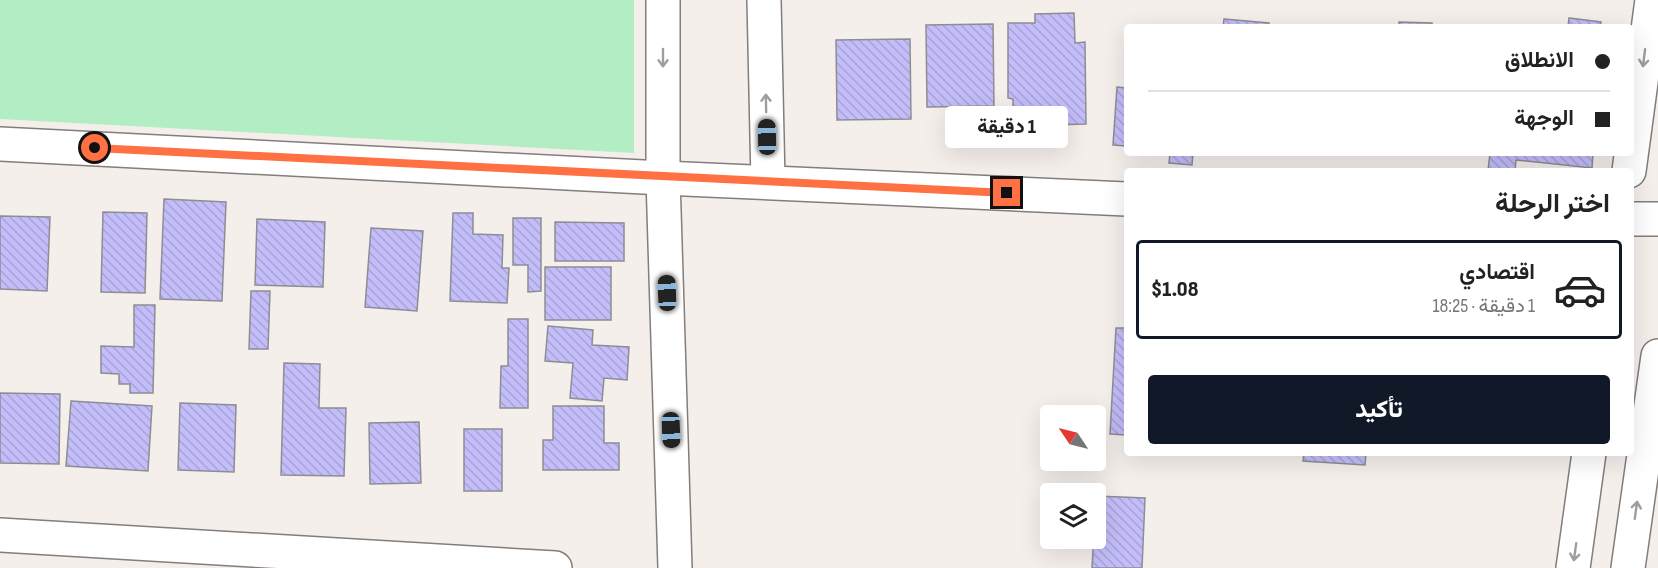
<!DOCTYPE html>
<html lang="ar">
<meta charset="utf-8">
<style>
body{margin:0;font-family:"Sofia Sans Condensed",Vazirmatn,sans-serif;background:#f6f6f6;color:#222;direction:rtl;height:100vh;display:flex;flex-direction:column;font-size:22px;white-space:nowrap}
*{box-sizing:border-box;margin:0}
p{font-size:20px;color:#767676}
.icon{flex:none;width:33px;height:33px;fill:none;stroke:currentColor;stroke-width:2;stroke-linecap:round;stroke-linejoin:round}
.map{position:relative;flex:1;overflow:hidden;direction:ltr}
.drawer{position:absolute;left:1124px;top:168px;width:510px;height:288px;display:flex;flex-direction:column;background:#fff;border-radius:6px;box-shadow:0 6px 24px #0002;direction:rtl}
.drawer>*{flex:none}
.top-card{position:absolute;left:1124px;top:24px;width:510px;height:132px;border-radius:6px;box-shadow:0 6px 24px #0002;direction:rtl;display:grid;align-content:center;height:132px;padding:0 24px;background:#fff}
.needle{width:39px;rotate:305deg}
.tools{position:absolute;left:1040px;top:405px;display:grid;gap:12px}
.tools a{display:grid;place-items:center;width:66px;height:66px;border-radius:6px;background:#fff;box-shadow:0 6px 24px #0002;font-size:30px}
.end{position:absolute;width:27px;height:27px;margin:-14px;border:8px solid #ff7043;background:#111;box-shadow:0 0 0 3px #111}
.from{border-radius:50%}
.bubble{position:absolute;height:42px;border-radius:6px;background:#fff;box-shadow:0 6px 24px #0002;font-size:20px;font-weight:800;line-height:42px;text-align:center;direction:rtl}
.car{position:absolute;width:18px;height:36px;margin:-18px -9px;border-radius:8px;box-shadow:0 0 4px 2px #0007;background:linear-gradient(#222 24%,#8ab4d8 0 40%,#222 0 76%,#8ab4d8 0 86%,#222 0)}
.top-card b{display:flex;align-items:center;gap:21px;height:57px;font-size:22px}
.top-card b+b{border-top:2px solid #e0e0e0}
.top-card i{width:15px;height:15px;background:#222}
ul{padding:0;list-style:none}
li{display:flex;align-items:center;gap:18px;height:99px;margin:0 12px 9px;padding:0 12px;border:3px solid transparent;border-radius:6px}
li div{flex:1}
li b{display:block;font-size:22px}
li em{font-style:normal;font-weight:800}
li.on{border-color:#111827}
li>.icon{width:54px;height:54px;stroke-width:1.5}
h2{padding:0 24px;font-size:27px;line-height:72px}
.cta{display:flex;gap:12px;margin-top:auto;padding:12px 24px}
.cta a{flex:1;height:69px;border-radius:6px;background:#111827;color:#fff;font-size:24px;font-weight:800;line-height:69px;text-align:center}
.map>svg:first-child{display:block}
</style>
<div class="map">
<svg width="1658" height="568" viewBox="0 0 1658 568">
<defs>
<pattern id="building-back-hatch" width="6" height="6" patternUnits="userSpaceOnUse" patternTransform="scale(1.5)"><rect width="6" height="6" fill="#c3befa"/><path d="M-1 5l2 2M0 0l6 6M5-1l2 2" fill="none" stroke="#a8a3d6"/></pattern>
</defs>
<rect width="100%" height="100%" fill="#f5efec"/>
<path fill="#b3edc4" d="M0,0H634V153L0,119Z"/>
<g fill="url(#building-back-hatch)" stroke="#8d8d92" stroke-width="1.5">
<path d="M1074,13L1075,43L1085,42L1086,124L1013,126V99L1008,98V23H1035V14Z"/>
<path d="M1569,18L1601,22L1600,27H1568Z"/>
<path d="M1224,19L1269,23V27H1223Z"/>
<path d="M1399,22L1432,23V27H1399Z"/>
<path d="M993,24L994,106L927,107L926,25Z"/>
<path d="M910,39L911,119L837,120L836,40Z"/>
<path d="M1117,87L1126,88V146L1113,145Z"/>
<path d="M1170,153H1193L1192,165L1169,163Z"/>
<path d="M1490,153H1593L1592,168L1516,160L1515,171L1488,170Z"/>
<path d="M164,199L226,202L222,301L160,299Z"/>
<path d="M103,212L147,213L145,293L101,292Z"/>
<path d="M453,213H473V234L503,235L502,268H509L507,303L450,301Z"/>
<path d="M0,216L50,217L47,291L0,289Z"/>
<path d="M513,218H541V291L528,292V265H513Z"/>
<path d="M257,219L325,222L323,287L255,285Z"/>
<path d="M555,222L624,223V261H555Z"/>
<path d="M371,228L423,231L417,311L365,307Z"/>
<rect x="545" y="267" width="66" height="53"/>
<path d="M251,291H270L268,349H249Z"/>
<path d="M134,305H155L153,393H130V384H119V374L101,373V346L134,347Z"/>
<path d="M508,319H528V408H500L501,366H508Z"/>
<path d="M548,326L593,330L592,345L629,347L627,380L604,378L602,401L570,398L573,363L545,361Z"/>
<path d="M1116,328H1126V435L1110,434Z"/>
<path d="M284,363L320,364L319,408H346L344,476L281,475Z"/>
<path d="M0,393L60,394L59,464L0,463Z"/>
<path d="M71,401L152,406L148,471L66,466Z"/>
<path d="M180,403L236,405L234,472L178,470Z"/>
<path d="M553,406H604V443H619V470H543V440H553Z"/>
<path d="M419,422L421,483L370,484L369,423Z"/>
<rect x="464" y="429" width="38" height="62"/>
<path d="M1304,453H1366L1365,465L1303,461Z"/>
<path d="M1096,496L1145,498L1142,568H1092Z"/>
</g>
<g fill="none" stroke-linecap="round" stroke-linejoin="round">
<g stroke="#837d7b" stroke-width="36">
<g id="minor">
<path d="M663,0V178L675,568"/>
<path d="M764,0L768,182"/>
<path d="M0,144L663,178L1126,199"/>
<path d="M1630,219H1658"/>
<path d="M0,535L555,568"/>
</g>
</g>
<g stroke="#837d7b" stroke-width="36">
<g id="tertiary">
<path d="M1629,171L1652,0"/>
<path d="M1573,568L1589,453"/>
<path d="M1628,568L1658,356"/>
</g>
</g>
<use href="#minor" stroke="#fff" stroke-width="33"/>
<use href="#tertiary" stroke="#fff" stroke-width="33"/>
</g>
<defs><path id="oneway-shaft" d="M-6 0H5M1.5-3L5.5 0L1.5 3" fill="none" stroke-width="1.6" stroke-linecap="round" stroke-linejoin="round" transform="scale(1.5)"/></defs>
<g stroke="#9f9e9d">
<use href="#oneway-shaft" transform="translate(663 58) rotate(90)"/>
<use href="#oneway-shaft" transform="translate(1644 58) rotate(97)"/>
<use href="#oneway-shaft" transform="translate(766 103) rotate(-91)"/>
<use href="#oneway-shaft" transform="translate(1636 510) rotate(-82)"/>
<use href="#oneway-shaft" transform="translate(1575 552) rotate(98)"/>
</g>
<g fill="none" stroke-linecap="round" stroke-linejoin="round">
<path stroke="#ff7043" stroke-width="8" d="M95,148L1007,193"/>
</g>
</svg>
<div class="tools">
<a><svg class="needle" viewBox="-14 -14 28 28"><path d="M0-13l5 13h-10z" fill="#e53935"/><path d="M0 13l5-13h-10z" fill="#767676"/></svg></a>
<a><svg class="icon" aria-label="layers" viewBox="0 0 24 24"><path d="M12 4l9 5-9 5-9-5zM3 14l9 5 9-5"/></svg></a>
</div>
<i class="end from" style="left:95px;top:148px"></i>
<i class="end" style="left:1007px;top:193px"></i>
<div class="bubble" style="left:945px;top:106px;width:123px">1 دقيقة</div>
<i class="car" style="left:767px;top:137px;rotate:359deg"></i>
<i class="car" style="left:667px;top:293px;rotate:358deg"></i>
<i class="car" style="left:671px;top:430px;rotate:178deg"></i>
<div class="top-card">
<b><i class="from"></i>الانطلاق</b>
<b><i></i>الوجهة</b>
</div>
<section class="drawer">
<h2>اختر الرحلة</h2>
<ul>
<li class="on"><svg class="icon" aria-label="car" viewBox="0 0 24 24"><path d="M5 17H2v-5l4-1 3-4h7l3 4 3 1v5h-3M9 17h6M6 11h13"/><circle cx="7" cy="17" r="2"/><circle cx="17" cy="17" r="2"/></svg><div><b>اقتصادي</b><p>1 دقيقة · 18:25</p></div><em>$1.08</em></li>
</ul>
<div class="cta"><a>تأكيد</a></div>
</section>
</div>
